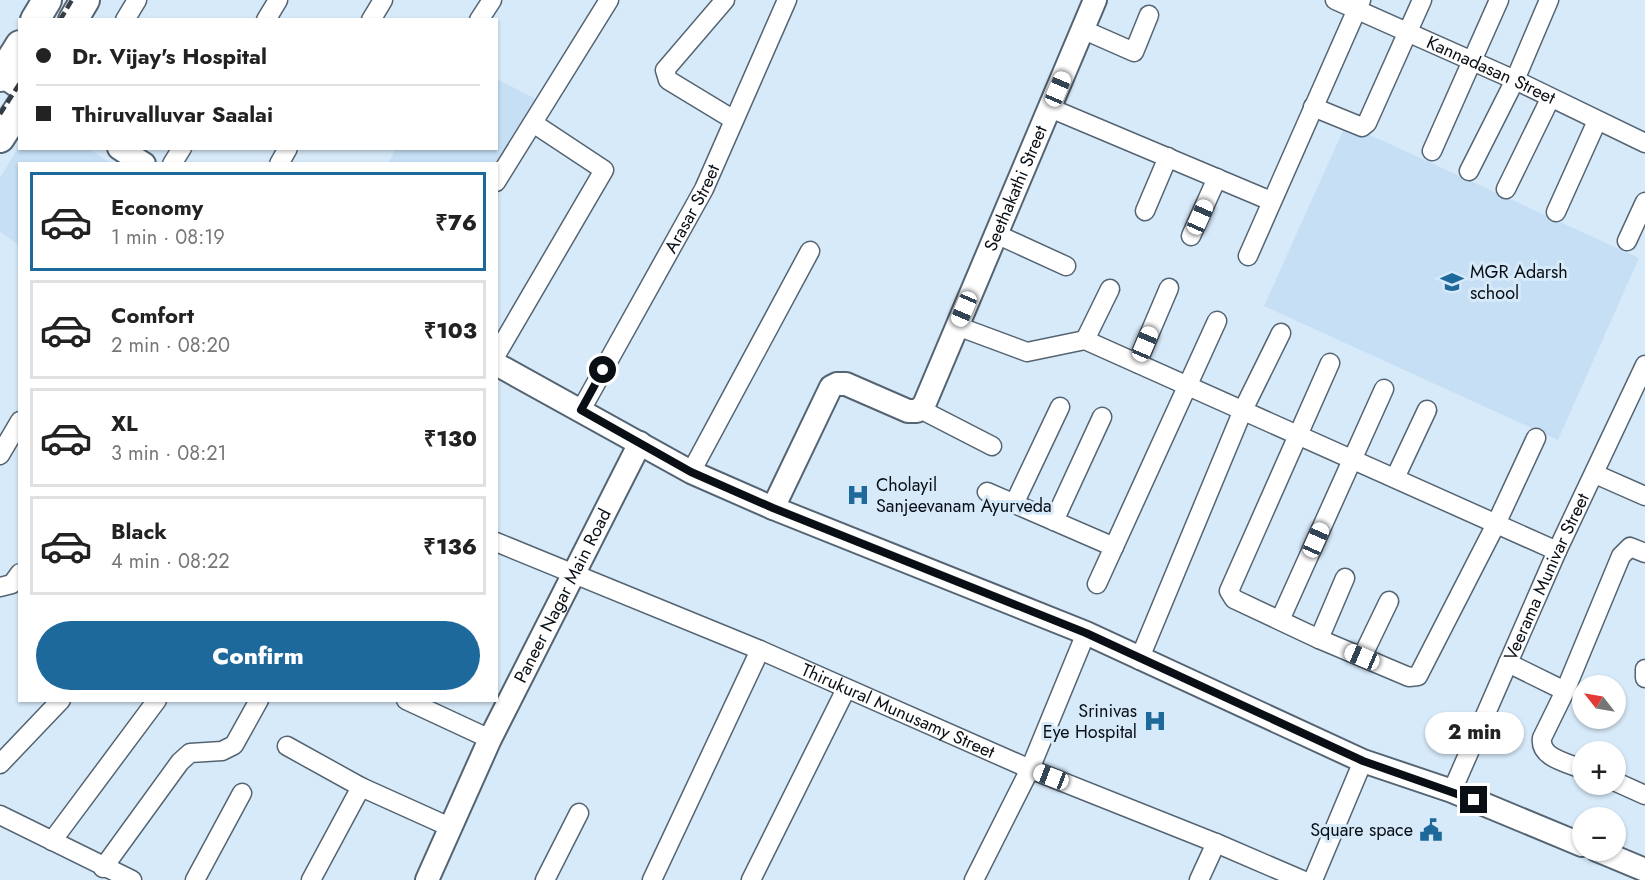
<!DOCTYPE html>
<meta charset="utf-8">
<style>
body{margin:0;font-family:Jost,sans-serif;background:#f6f6f6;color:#222;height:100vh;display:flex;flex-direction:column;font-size:22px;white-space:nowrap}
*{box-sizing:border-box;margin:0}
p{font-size:20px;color:#767676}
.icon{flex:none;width:33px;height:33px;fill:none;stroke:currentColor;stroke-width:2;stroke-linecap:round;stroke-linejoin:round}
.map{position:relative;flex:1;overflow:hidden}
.side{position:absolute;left:18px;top:162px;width:480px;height:540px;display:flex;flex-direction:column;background:#fff;border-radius:0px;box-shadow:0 2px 4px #0004}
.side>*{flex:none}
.hud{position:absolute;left:18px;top:18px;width:480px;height:132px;border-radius:0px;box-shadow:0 2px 4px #0004;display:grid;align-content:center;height:132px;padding:0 18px;background:#fff}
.needle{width:39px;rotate:301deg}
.buttons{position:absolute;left:1572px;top:675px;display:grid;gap:12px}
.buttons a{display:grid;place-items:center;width:54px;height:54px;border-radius:50%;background:#fff;box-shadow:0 2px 4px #0004;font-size:30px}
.end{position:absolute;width:27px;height:27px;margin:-14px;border:8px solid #090f15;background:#fff;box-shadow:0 0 0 3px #fff}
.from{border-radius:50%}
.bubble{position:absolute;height:42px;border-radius:21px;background:#fff;box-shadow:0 2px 4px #0004;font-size:20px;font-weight:800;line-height:42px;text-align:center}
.car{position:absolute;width:18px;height:36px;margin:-18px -9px;border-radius:8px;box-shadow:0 0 4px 2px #0007;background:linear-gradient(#fff 24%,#345 0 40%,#fff 0 76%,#345 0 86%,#fff 0)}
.hud b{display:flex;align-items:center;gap:21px;height:57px;font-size:22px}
.hud b+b{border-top:2px solid #e0e0e0}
.hud i{width:15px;height:15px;background:#222}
ul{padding:10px 0 0;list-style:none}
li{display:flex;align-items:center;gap:18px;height:99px;margin:0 12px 9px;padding:0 6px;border:3px solid #e0e0e0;border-radius:0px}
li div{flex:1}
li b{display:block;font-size:22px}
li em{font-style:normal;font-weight:800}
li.selected{border-color:#1e699c}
li>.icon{width:54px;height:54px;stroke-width:1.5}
.button{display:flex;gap:12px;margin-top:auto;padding:12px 18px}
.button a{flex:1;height:69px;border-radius:36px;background:#1e699c;color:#fff;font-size:24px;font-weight:800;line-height:69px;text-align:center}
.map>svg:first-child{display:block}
</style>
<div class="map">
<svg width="1645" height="880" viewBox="0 0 1645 880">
<rect width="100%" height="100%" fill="#d7eafa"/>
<g fill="#c6dff4">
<path d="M497,79L536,99L496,163H388L396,149L496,148Z"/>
<path d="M1346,124L1639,258L1558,440L1264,306Z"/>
<path d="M19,146L20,148L89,149L111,163L20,164L19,245L0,232V178Z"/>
</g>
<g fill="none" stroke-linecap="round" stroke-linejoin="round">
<g stroke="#546472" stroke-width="21">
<g id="minor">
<path d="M725,0L665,70L668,80L734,120"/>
<path id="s1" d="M1335,0L1515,80L1645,143"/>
<path d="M125,20L137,0"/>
<path d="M266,20L278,0"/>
<path d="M371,20L383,0"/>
<path d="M479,20L492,0"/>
<path d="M1084,30L1134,52L1149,15"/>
<path d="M1313,107L1362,127L1367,123L1422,0"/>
<path d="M1050,108L1271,201"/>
<path d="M1432,151L1499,0"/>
<path d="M172,164L182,148"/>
<path d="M279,164L288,148"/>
<path d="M1469,171L1515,80L1549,0"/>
<path d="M496,182L609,0"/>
<path d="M1506,189L1550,99"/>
<path d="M1145,211L1168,157"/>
<path d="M1556,212L1597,121"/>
<path d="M996,234L1066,266"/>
<path d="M1191,236L1217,178"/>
<path d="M1627,241L1645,202"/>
<path d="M1248,256L1361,0"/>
<path d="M957,326L1027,352L1085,340L1557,551"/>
<path d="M1085,340L1110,289"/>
<path d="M496,355L604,170L533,123"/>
<path d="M1137,363L1169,288"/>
<path d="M920,409L992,446"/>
<path id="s2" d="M581,410L704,189L787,0"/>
<path d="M0,455L20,421"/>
<path d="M691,472L810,251"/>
<path d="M1595,474L1645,496"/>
<path d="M1395,478L1427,410"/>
<path d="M987,492L1114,547"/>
<path d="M1014,504L1060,407"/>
<path d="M1054,521L1102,417"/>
<path id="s3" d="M496,542L760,650L1030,769L1216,843L1302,880"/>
<path d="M1345,578L1319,639L1409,677L1418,676L1496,524L1536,438"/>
<path d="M1097,584L1217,321"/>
<path d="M0,587L12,584L20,573"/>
<path d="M1280,620L1384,389"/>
<path d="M1319,639L1234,599L1229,591L1330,363"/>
<path d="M1362,657L1389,601"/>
<path d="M1139,660L1243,410L1281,333"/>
<path d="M1508,663L1565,691"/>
<path d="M1645,669V678"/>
<path d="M406,700L490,739"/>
<path d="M287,746L361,787L311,880"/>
<path d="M0,764L61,700"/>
<path d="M1582,769C1568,763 1539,758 1542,738L1565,691L1621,556L1630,547L1645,553"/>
<path d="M1616,782L1645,795"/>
<path d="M361,787L452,828"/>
<path id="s4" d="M1452,791L1557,551L1645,365"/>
<path d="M0,815L132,880"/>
<path d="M52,841L157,700"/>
<path d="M103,868L180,762L190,753L222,751L234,745L259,700"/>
<path d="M195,880L242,793"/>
<path d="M545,880L579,813"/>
<path d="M652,880L760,650"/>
<path d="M751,880L846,689"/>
<path d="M974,880L1030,769L1086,633"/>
<path d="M1199,880L1216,843"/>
<path d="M1313,880L1363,761"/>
</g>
</g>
<g stroke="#546472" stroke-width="26">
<g id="tertiary">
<path d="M1,75L20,88"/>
<path d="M119,148L144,164"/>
<path d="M496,364L691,472L773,508L1086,633L1363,761L1452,791L1582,845"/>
<path id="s5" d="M773,508L831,387L837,384H846L908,411H917L924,405L1095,0"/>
<path d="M1597,850L1645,870"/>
<path id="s6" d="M427,880L490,739L640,443"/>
</g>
</g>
<g stroke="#546472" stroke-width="32">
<g id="primary">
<path d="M35,20L47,0"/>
<path d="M73,20L85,0"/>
<path d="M0,77L20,45"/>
<path d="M0,138L20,107"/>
</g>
</g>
<use href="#minor" stroke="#fff" stroke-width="18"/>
<use href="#tertiary" stroke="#fff" stroke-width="22"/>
<use href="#primary" stroke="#fff" stroke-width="28"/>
<g stroke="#353e46" stroke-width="4.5" stroke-dasharray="9 4.5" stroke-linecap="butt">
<path d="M60,20L72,0"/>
<path d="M0,114L20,83"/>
</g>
</g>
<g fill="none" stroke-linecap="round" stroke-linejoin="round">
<path stroke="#090f15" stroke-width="8" d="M603,370L581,410L691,472L773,508L1086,633L1363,761L1474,800"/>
</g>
<defs>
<g id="school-bare" transform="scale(1.8)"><path d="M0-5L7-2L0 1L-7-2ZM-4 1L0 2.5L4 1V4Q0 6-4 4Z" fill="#1e699c" stroke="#d7eafa" stroke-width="2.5" paint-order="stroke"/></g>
<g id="hospital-bare" transform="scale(1.8)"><path d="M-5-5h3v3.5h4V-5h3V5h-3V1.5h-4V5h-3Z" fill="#1e699c" stroke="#d7eafa" stroke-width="2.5" paint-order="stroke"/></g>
<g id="civic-bare" transform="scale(1.8)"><path d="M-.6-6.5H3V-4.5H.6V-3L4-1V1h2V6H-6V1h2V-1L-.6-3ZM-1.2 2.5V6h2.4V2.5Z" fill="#1e699c" stroke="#d7eafa" stroke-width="2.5" paint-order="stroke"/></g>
</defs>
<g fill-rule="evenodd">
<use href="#school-bare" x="1452" y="282"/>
<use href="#hospital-bare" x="858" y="495"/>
<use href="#hospital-bare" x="1155" y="721"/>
<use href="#civic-bare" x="1431" y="830"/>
</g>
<g text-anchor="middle" stroke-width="6" stroke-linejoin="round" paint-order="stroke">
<g font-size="18" fill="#090f15" stroke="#d7eafa">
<text dy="6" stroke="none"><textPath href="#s1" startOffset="171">Kannadasan Street</textPath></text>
<text dy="6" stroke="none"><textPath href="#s5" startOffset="471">Seethakathi Street</textPath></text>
<text dy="6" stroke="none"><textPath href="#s2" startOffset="230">Arasar Street</textPath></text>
<text dy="6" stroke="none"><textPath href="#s4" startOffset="234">Veerama Munivar Street</textPath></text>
<text dy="6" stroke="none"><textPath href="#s6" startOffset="315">Paneer Nagar Main Road</textPath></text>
<text dy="6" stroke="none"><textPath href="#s3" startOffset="436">Thirukural Munusamy Street</textPath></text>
</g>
<g font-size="18" fill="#090f15" stroke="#d7eafa" text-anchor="start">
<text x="1470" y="278">MGR Adarsh<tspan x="1470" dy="21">school</tspan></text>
<text x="876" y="491">Cholayil<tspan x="876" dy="21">Sanjeevanam Ayurveda</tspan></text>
<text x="1137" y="717" text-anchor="end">Srinivas<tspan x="1137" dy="21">Eye Hospital</tspan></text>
<text x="1413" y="836" text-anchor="end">Square space</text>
</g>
</g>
</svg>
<div class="buttons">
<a><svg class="needle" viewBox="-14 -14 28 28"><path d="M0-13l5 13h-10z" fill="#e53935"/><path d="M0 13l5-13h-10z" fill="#767676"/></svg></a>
<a>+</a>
<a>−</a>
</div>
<i class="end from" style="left:603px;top:370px"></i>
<i class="end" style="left:1474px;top:800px"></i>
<div class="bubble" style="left:1425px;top:712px;width:99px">2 min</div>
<i class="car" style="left:1058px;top:89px;rotate:23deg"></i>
<i class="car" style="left:1200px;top:217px;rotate:24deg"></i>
<i class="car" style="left:964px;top:309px;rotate:203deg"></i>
<i class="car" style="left:1145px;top:344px;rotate:23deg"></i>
<i class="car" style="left:1316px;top:540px;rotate:24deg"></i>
<i class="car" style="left:1362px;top:657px;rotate:293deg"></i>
<i class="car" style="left:1051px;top:777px;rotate:291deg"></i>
<div class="hud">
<b><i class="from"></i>Dr. Vijay's Hospital</b>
<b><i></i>Thiruvalluvar Saalai</b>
</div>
<section class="side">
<ul>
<li class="selected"><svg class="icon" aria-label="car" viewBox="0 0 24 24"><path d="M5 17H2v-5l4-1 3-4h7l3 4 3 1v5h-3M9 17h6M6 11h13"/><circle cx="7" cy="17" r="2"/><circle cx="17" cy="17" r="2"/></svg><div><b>Economy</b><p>1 min · 08:19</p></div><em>₹76</em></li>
<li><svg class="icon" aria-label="car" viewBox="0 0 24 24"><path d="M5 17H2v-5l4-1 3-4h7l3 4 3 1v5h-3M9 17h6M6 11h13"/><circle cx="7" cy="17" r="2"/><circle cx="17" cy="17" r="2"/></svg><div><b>Comfort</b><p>2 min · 08:20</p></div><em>₹103</em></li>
<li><svg class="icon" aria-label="car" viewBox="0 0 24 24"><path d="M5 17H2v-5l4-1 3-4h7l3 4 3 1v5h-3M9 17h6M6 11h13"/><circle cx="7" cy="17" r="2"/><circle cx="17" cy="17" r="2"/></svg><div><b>XL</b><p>3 min · 08:21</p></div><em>₹130</em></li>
<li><svg class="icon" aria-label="car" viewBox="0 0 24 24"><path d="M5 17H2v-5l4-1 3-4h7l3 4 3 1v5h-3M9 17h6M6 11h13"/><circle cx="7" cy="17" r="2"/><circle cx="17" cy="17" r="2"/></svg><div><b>Black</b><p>4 min · 08:22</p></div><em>₹136</em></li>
</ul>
<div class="button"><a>Confirm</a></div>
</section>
</div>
